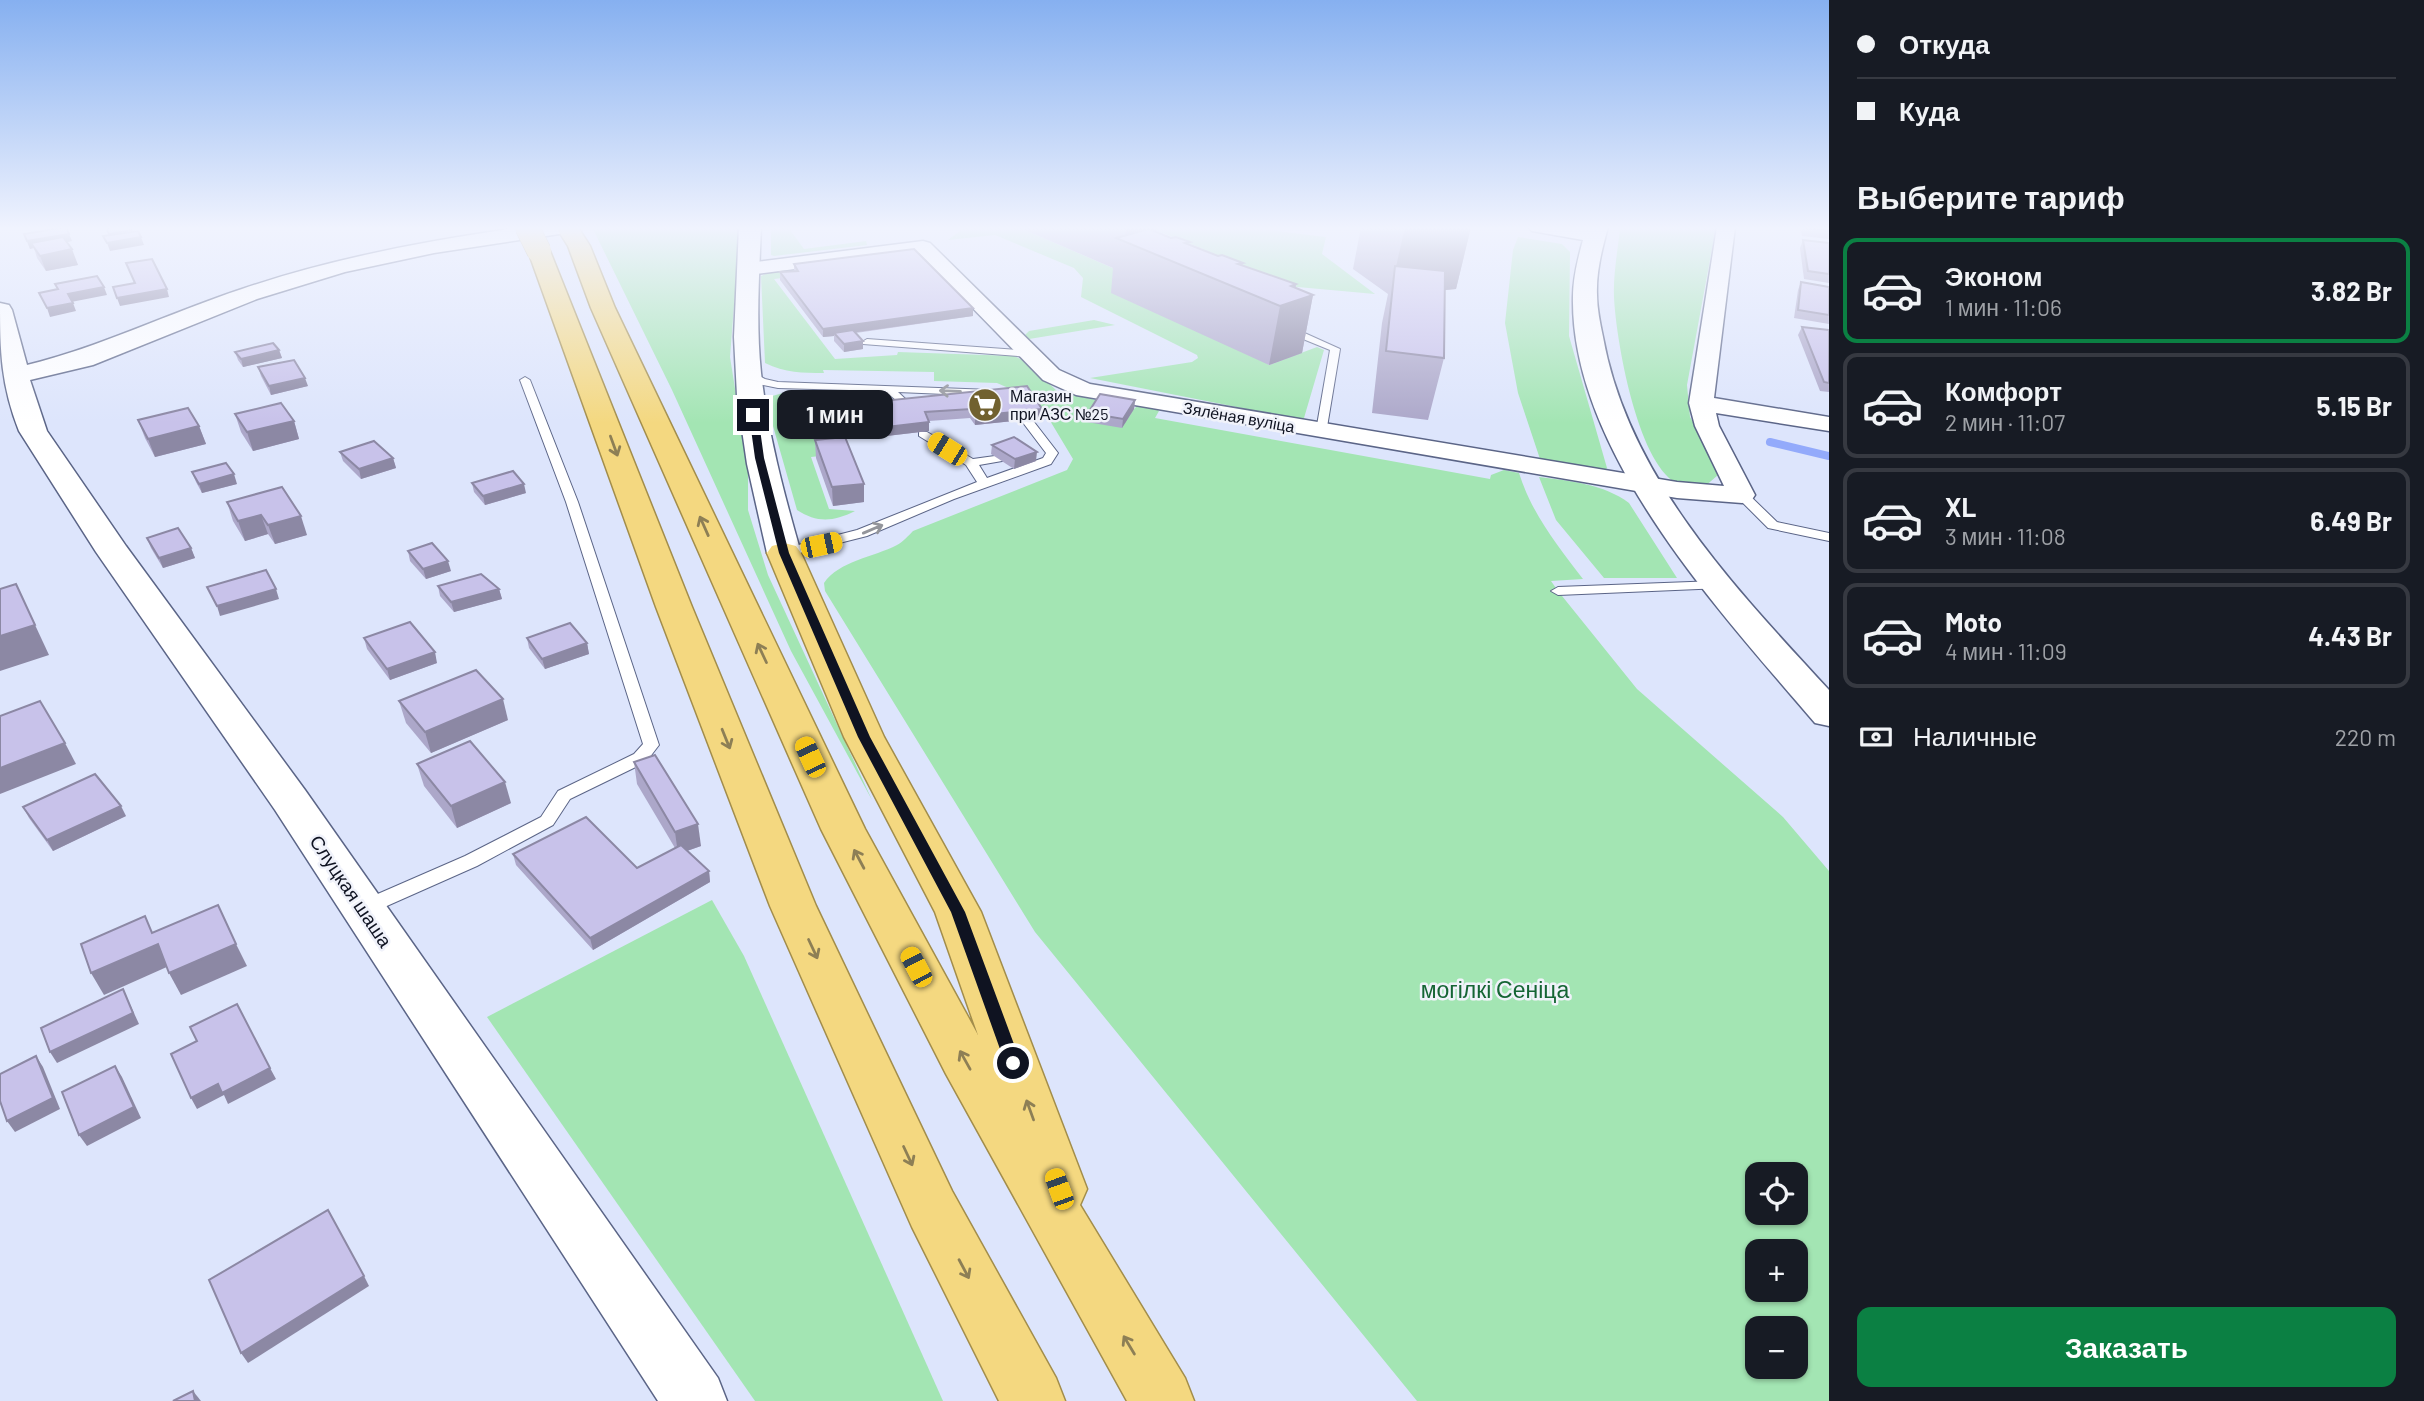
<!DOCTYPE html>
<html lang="ru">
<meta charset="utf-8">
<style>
body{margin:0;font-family:Barlow,sans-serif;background:#242831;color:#f1f3f6;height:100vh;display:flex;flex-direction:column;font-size:26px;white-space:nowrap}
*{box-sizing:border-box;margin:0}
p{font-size:23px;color:#9ea1a6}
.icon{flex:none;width:38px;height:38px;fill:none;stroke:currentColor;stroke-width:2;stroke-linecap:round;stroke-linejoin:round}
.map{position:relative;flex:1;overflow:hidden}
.details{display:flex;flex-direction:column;background:#171b24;width:595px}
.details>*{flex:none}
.banner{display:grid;align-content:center;height:154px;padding:0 28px;background:#171b24}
.buttons{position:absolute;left:1745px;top:1162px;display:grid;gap:14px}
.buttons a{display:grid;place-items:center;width:63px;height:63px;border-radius:14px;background:#171b24;box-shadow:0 2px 5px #0004;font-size:35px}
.end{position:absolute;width:32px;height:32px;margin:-16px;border:9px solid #0f1321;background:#fff;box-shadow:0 0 0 4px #fff}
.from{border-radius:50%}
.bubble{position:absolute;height:49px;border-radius:14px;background:#171b24;box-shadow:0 2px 5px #0004;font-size:23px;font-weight:700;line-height:49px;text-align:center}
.car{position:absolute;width:21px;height:42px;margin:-21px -10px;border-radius:9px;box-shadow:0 0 5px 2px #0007;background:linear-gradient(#f5c518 24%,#345 0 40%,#f5c518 0 76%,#345 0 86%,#f5c518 0)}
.banner b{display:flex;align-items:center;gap:24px;height:66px;font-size:26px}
.banner b+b{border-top:2px solid #363941}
.banner i{width:18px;height:18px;background:#f1f3f6}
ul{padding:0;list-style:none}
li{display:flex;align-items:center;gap:21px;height:105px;margin:0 14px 10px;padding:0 14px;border:4px solid #363941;border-radius:14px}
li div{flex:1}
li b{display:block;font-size:26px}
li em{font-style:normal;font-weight:700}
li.on{border-color:#0b8043}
li>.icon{width:63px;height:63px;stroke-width:1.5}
h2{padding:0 28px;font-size:32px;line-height:84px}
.pay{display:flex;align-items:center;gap:18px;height:77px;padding:0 28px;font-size:26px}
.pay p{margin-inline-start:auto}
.button{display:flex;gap:14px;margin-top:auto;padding:14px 28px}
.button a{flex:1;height:80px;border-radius:14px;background:#0b8043;color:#fff;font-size:28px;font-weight:700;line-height:80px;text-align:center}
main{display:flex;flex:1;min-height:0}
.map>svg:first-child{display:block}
</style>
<main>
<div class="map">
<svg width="1829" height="1401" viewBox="0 0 1829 1401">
<rect width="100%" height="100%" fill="#dde5fc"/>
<g fill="#a3e5b3" fill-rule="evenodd">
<path d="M619,227H740L730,357L748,470V510L768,575L872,800L791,651L672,390L593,229Z"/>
<path d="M771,227H788L804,249L866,241L867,245L774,256L771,255Z"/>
<path d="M965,227H1018L1122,272L1269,365L1317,347L1324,350L1304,418L1301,421L1273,417L1272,414L1090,378L1192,362L1198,358L1197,355L1081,297L1083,278L1074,268L995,235L948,240Z"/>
<path d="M1148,227H1243L1326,237L1322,254L1375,294L1252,283L1186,260L1203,249Z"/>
<path d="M1620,227H1716L1687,385L1690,417L1705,443L1718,475L1703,488C1695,487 1683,487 1676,483C1637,461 1616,340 1614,297C1613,274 1618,250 1620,227Z"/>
<path d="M1518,237L1562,244L1570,252L1569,336L1607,468L1604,472L1541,462L1518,393L1505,323L1513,250Z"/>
<path d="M886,258L787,271L791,277L774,279L835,359L897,355L898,352L1014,356L1025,361L1057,391L1134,409L1138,405L1156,408L1159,411L1155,418L1490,479L1491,475L1504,470L1519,473C1532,514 1557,545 1583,579L1551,581L1558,591L1637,689L1783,817L1829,871V1401H1417L1035,932L825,591L824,583C839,561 874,557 897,545C903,542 908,536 913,531L1067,470L1073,459L1049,419L1028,392L1013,390L997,383L934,381V372L823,370L824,373C803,373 785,373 765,363L761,276L770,272ZM1757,1174H1796V1213H1757ZM1757,1251H1796V1290H1757ZM1757,1328H1796V1367H1757Z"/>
<path d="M1094,320L1115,325L1029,339L1025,335L1029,331Z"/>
<path d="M783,393L799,398L800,403L781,405L793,436L810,434C819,445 836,442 846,453L811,457L829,509L855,511C833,522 817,523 797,510L765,398Z"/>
<path d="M1539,477C1570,481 1604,484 1629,503L1677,578H1604L1556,520Z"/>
<path d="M712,900L744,956L943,1401H755L487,1017Z"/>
</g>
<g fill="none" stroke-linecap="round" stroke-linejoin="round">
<path stroke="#93aafb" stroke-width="8" d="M1770,442L1829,456"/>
<g stroke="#5b6587" stroke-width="2">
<g id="service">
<path d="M1281,326H1289L1340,349L1326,433H1318L1316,431L1330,350L1281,330Z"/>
<path d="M867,339L1030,351L1035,354L1030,357L863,344L862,342Z"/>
<path d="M748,370L765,379L778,382L992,390L998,393L992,396L898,392L915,408L909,411L885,391L778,388L758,384L743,373Z"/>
<path d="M525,377L530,380L578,502L659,745L646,762L570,799L553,825L477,866L371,913L364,915L357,913L355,908L357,903L465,856L541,817L558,791L634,754L643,744L566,502L520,380Z"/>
<path d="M1027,417L1031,418L1058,453L1051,464L954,499L867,536L784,557L777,553L779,550L857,530L977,482L966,465L919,436V432H927L973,459L1002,455V461L979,465L987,478L1043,458L1046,453L1021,420Z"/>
<path d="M1742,491L1746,492L1777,522L1829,533V541L1768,528L1738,498L1736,495Z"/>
<path d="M1717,581L1722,582L1724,585L1722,588L1558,595L1551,591L1558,587Z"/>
</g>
</g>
<g stroke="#5b6587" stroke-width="3">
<path id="minor" d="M1717,227H1735L1714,398L1829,417V431L1716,413L1719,426L1755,495L1751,501L1742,503L1677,498L1076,395L1043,380L919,253L748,275L738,269L748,263L923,241L930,243L1059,370L1090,384L1677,482L1724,486L1695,426L1689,403Z"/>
</g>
<g stroke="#5b6587" stroke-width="3">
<g id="tertiary">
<path d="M522,227H577L573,231L566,233L434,253L345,272L257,299L93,365L30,380L47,431L126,546L305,790L718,1378L727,1401H658L275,810L96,552L19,431C1,385 0,351 0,303L9,305L12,310L27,365C101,347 169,313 242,289C333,258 426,241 522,227Z"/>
<path d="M739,227H761C759,276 756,325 761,373C768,434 784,494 801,553L796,560L784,563L772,560L767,553L747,464L737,396L734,337Z"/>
<path d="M1528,227H1608C1602,249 1596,272 1597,295C1597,309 1600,323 1603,337C1628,477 1736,589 1829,690V726L1815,723C1721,613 1570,451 1573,297C1573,278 1578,258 1583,240L1532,231Z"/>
</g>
</g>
<g stroke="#a28d4b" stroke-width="3">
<g id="trunk">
<path d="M556,227H578L590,246L615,308L865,829L978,1035L935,912L844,737L767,553L772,546L784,543L796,546L801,553L884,737L981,912L1087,1189L1080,1205L1185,1378L1194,1401H1127L946,1074L821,829L591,308L568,246Z"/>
<path d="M539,244L547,246L550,251L692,607L816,906L952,1191L1056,1378L1065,1401H999L912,1227L770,906L656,607L528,251L531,246Z"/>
</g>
</g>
<use href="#service" fill="#fff" fill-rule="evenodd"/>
<use href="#minor" fill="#fff" fill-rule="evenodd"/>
<use href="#tertiary" fill="#fff" fill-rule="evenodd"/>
<use href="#trunk" fill="#f4d880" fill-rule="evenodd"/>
<g stroke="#a28d4b" stroke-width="25" stroke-linecap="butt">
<path id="trunk-bridge" d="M527,227L539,251"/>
</g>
<use href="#trunk-bridge" stroke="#f4d880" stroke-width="24"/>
</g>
<g fill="#aca7c9">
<path d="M1018,227H1156V232L1218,256L1243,263V266L1296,284V288L1313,295L1302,353L1269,365L1111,293L1113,268Z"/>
<path d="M1361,227H1471L1456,289L1445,290L1444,358L1428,420L1372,413L1382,323L1388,294L1353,269Z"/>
<path d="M1800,227H1829V239L1802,236Z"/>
<path d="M24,234L72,241L67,242L78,265L46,271L37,258L34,248L30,249Z"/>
<path d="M1803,240L1829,243V283L1804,279L1800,248Z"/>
<path d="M794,264L973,316L856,333L863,349L844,352L834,341V336L823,337L780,280V272L794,271Z"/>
<path d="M1801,282L1829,287V324L1794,318L1798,290Z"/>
<path d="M1802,327L1829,330V392L1820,391L1798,335Z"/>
<path d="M279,350L282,358L243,367L238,360L235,352Z"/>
<path d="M258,367L308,386L271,395L261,376Z"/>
<path d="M1135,400L1134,409L1122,428L1087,422L1088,413Z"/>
<path d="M853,404L1042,409V418L975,425L970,418L929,421V431L861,439L853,413Z"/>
<path d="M235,414L294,421L299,439L253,451L241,432Z"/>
<path d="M138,420L199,426L206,444L155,457L145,438Z"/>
<path d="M815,440L864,502L833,506L816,458Z"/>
<path d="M992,445L1036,461L1014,469L991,454Z"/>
<path d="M340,452L393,458L396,468L361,479L343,461Z"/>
<path d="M192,472L237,484L202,493L196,482Z"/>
<path d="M472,483L526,493L485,505L474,492Z"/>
<path d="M227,502L307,535L275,544L268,534L245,541L233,521Z"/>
<path d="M147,538L191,548L195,558L163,568L151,548Z"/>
<path d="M408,551L451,571L426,579L410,561Z"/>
<path d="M438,586L499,589L502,599L454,612L440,596Z"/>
<path d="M364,638L437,663L390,680L367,649Z"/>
<path d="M527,638L587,643L589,654L545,669L529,648Z"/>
<path d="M399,701L508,720L431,753L406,723Z"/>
<path d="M634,762L701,846L687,851L709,871L710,882L593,950L516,865L513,854L637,868L675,848L637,784Z"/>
<path d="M417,764L511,803L457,828L424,786Z"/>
<path d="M23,807L126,816L53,851L29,818Z"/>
</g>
<g fill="#8c88a4">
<path d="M1126,227H1156L1153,254L1125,242Z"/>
<path d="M1405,227H1471L1456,289L1392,295L1393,280Z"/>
<path d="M69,234L72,241L35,248L31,243L33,248L30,249L27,241Z"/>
<path d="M141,237L144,245L110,251L107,243Z"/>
<path d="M72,249L78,265L46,271L40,256Z"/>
<path d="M1296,284L1293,301L1313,295L1302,353L1269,365L1280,306L1291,286Z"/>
<path d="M104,287L107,295L71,302L68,294Z"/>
<path d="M167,289L169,297L120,306L117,298Z"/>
<path d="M73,303L76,311L50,317L47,308Z"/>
<path d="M973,308V316L836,335L834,333V336L823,337V329Z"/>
<path d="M863,341V349L844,352V344Z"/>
<path d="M279,350L282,358L243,367L241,359Z"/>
<path d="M305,378L308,386L271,395L269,386Z"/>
<path d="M1135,400L1134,409L1122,428L1123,419Z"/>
<path d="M1042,409V418L975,425V416Z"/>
<path d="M294,421L299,439L253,451L247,432Z"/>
<path d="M929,422V431L861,439V430Z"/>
<path d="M199,426L206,444L155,457L148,439Z"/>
<path d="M1037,452L1036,461L1014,469L1015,459Z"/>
<path d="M393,458L396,468L361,479L359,469Z"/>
<path d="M234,474L237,484L202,493L199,484Z"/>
<path d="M524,484L526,493L485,505L483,496Z"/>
<path d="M864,484V502L833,506L832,487Z"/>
<path d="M261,515L268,534L245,541L238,521Z"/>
<path d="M301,516L307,535L275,544L268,525Z"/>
<path d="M191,548L195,558L163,568L159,558Z"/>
<path d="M448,561L451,571L426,579L423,569Z"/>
<path d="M16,584L49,655L0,671V636Z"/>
<path d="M276,589L279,599L220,616L217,606Z"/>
<path d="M499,589L502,599L454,612L451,602Z"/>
<path d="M587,643L589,654L545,669L542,659Z"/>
<path d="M435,652L437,663L390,680L387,669Z"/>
<path d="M503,699L508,720L431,753L425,732Z"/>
<path d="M65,743L76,764L0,794V768Z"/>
<path d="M505,782L511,803L457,828L451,806Z"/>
<path d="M121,806L126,816L53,851L47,840Z"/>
<path d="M698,824L701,846L678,854L675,832Z"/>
<path d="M709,871L710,882L593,950L590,938Z"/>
<path d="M158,944L169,966L104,995L91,973Z"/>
<path d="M236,944L247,966L181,995L169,973Z"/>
<path d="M123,989L139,1024L57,1063L50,1052Z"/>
<path d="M36,1056L43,1067L60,1109L15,1132L7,1121Z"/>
<path d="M115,1066L122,1077L141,1118L87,1146L79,1135Z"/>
<path d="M270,1068L276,1079L228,1104L224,1095L197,1109L191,1098L218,1084Z"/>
<path d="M364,1276L369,1286L248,1363L241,1353Z"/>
<path d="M193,1391L201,1401H195Z"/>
</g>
<g fill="#c8c2ea" stroke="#8c88a4" stroke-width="2">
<path d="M66,227L69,234L27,241L24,234Z"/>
<path d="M112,227H130L132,230L109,234L106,228Z"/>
<path d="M1805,227H1829V231L1805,228Z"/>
<path d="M1149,229L1171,238L1176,237L1190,242L1185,243L1218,256L1222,255L1243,263L1238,264L1296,284L1291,286L1313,295L1280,306L1116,238Z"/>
<path d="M138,231L141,237L107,243L103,236Z"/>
<path d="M63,237L72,249L40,256L31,243Z"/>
<path d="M1803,240L1829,243V274L1808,271Z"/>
<path d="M914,249L973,308L823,329L780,272L798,271L794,264Z"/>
<path d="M152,259L167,289L117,298L113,287L135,283L126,263Z"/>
<path d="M1395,266L1445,271L1444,358L1386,351Z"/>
<path d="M97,276L104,287L68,294L73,303L47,308L39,293L58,289L55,284Z"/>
<path d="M1801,282L1829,287V315L1798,310Z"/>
<path d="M1802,327L1829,330V383L1824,382Z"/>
<path d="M853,330L863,341L844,344L834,333Z"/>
<path d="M273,343L279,350L241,359L235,352Z"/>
<path d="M294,360L305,378L269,386L258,367Z"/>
<path d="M1027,386L1042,409L975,416L971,409L925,412L929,422L861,430L853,404Z"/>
<path d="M1100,394L1135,400L1123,419L1088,413Z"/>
<path d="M281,403L294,421L247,432L235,414Z"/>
<path d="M188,408L199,426L148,439L138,420Z"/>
<path d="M845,437L864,484L832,487L815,440Z"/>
<path d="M1014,437L1037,452L1015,459L992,445Z"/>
<path d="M374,441L393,458L359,469L340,452Z"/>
<path d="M226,463L234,474L199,484L192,472Z"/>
<path d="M513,471L524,484L483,496L472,483Z"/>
<path d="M282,487L301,516L268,525L261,515L238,521L227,502Z"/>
<path d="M178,528L191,548L159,558L147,538Z"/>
<path d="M432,543L448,561L423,569L408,551Z"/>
<path d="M266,570L276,589L217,606L207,587Z"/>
<path d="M481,574L499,589L451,602L438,586Z"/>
<path d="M16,584L35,625L0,636V589Z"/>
<path d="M410,622L435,652L387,669L364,638Z"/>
<path d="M570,623L587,643L542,659L527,638Z"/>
<path d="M476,670L503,699L425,732L399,701Z"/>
<path d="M40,701L65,743L0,768V716Z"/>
<path d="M470,741L505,782L451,806L417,764Z"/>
<path d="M655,755L698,824L675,832L634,762Z"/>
<path d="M95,774L121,806L47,840L23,807Z"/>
<path d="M586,817L637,868L681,845L709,871L590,938L513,854Z"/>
<path d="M218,905L236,944L169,973L158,944L91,973L81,944L145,916L152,933Z"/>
<path d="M123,989L133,1013L50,1052L41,1028Z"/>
<path d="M237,1004L270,1068L222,1093L218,1084L191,1098L171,1054L197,1041L190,1027Z"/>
<path d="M36,1056L53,1098L7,1121L0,1101V1074Z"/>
<path d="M115,1066L134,1107L79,1135L62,1092Z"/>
<path d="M328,1210L364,1276L241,1353L209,1280Z"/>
<path d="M193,1391L195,1401H173Z"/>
</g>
<defs><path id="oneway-shaft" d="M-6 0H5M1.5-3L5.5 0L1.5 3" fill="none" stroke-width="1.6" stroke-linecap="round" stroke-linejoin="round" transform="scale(1.75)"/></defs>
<g stroke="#93959b">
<use href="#oneway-shaft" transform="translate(950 391) rotate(-178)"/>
<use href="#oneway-shaft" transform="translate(873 529) rotate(-23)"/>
</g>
<g stroke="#8d7f55">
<use href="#oneway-shaft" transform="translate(614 446) rotate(70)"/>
<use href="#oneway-shaft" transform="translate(704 526) rotate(-114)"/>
<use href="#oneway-shaft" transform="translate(762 653) rotate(-115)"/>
<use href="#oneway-shaft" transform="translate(726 739) rotate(68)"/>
<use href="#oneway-shaft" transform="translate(859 859) rotate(-118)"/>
<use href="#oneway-shaft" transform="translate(813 949) rotate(65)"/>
<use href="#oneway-shaft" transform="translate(965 1060) rotate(-119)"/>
<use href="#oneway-shaft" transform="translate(1030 1110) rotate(-110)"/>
<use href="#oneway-shaft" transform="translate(908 1156) rotate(65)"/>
<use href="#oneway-shaft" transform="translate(964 1269) rotate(62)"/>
<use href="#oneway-shaft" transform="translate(1129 1345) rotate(-121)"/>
</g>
<linearGradient id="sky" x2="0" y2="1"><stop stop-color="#86b0f0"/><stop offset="0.54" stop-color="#f0f3fe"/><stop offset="1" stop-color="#f0f3fe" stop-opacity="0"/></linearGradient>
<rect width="1829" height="423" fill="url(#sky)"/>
<path fill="#0f1321" d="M753,413L758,415L764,458L789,553L870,737L965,912L1021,1063L1018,1067L1013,1069L1005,1063L951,912L858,737L779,553L755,458L749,415Z"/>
<defs>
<g id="supermarket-disc" transform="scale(1.75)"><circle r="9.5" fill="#71612f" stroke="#f0f2fa"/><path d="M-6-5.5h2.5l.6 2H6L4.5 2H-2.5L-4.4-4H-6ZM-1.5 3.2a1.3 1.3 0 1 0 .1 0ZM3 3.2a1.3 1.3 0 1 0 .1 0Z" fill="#fff"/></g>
</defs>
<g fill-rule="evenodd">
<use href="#supermarket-disc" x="985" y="405"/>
</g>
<g text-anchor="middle" stroke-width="5" stroke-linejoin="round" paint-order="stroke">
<g font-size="16" fill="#0f1321" stroke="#f0f2fa" text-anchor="start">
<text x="1010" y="402">Магазин<tspan x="1010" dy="18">при АЗС №25</tspan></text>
</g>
<g font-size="16" fill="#0f1321" stroke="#f0f2fa">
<text transform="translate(1239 417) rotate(10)" y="6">Зялёная вуліца</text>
</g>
<g font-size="19" fill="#0f1321" stroke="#f0f2fa">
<text transform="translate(351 891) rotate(56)" y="7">Слуцкая шаша</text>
</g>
<g font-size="23" fill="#156534" stroke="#f0f2fa">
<text x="1495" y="998">могілкі Сеніца</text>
</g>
</g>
</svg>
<div class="buttons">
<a><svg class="icon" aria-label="locate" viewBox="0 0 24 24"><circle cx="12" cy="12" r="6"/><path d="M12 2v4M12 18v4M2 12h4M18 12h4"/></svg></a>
<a>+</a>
<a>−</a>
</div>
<i class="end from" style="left:1013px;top:1063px"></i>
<i class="end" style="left:753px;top:415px"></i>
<div class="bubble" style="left:777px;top:390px;width:116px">1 мин</div>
<i class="car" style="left:947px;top:449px;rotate:302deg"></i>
<i class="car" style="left:821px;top:545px;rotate:78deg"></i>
<i class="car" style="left:810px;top:757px;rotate:335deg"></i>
<i class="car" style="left:916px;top:967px;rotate:332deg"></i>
<i class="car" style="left:1059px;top:1189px;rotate:340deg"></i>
</div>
<section class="details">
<div class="banner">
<b><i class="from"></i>Откуда</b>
<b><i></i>Куда</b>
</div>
<h2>Выберите тариф</h2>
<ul>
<li class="on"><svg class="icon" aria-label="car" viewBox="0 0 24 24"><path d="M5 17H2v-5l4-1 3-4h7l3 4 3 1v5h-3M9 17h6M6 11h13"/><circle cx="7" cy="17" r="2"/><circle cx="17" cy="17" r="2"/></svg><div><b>Эконом</b><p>1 мин · 11:06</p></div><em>3.82 Br</em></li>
<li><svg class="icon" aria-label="car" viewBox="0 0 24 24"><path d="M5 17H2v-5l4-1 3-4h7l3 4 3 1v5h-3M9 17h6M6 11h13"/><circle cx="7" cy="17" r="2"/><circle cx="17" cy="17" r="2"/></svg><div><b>Комфорт</b><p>2 мин · 11:07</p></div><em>5.15 Br</em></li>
<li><svg class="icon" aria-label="car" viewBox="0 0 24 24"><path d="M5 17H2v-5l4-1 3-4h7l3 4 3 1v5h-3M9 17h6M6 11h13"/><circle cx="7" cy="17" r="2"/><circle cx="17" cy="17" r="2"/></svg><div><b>XL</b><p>3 мин · 11:08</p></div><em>6.49 Br</em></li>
<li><svg class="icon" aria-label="car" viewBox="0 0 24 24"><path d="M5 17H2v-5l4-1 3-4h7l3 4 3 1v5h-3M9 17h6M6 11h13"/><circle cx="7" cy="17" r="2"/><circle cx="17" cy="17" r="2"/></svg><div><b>Moto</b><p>4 мин · 11:09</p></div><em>4.43 Br</em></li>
</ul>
<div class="pay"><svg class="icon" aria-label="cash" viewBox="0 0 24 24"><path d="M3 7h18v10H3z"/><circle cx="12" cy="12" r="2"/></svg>Наличные<p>220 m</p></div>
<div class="button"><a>Заказать</a></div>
</section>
</main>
